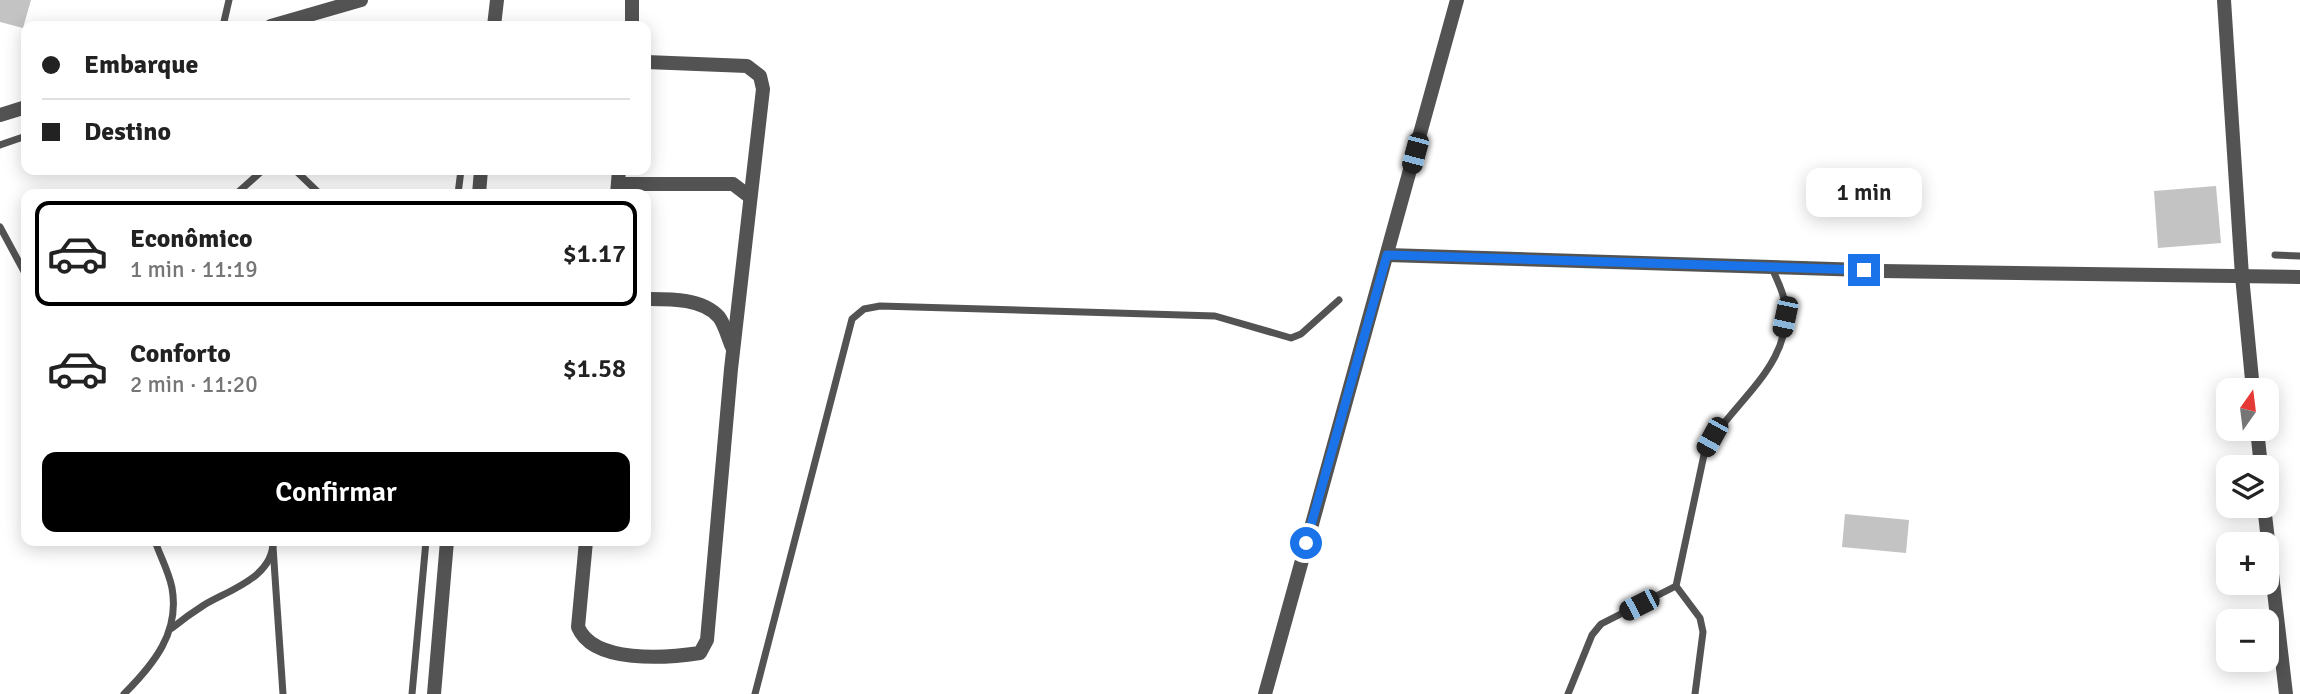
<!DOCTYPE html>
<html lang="pt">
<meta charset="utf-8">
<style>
body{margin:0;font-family:Signika,sans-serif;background:#f2f2f2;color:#222;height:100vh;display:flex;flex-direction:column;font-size:26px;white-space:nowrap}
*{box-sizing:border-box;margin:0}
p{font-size:23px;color:#767676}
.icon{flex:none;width:38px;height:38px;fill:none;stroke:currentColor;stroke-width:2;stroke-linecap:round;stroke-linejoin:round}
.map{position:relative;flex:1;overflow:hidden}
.details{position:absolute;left:21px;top:189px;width:630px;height:357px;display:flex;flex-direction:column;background:#fff;border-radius:14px;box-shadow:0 4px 18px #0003}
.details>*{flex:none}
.guide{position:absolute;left:21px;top:21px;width:630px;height:154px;border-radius:14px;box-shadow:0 4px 18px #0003;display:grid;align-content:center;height:154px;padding:0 21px;background:#fff}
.needle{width:46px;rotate:14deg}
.tools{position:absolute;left:2216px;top:378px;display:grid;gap:14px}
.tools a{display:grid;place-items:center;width:63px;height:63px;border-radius:14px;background:#fff;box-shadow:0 4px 18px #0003;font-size:35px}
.end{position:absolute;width:32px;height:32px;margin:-16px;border:9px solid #1a73e8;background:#fff;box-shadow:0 0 0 4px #fff}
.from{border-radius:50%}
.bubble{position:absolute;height:49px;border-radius:14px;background:#fff;box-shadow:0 4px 18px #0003;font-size:23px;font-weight:600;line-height:49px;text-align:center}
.car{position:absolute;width:21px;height:42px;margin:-21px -10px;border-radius:9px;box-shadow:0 0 5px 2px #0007;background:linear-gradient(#222 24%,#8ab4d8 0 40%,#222 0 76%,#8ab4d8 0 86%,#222 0)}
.guide b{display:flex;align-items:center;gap:24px;height:66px;font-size:26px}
.guide b+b{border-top:2px solid #e0e0e0}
.guide i{width:18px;height:18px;background:#222}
ul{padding:12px 0 0;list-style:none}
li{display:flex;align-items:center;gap:21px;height:105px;margin:0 14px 10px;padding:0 7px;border:4px solid transparent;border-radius:14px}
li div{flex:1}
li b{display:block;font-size:26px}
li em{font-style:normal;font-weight:600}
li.active{border-color:#000}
li>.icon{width:63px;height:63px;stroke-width:1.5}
.button{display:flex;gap:14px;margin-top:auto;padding:14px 21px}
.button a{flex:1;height:80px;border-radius:14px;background:#000;color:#fff;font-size:28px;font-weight:600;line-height:80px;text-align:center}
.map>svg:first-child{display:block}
</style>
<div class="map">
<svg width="2300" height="694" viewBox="0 0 2300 694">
<rect width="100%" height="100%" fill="#fff"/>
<g fill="#c3c3c3">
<path d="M0,0H31L23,28L0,22Z"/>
<path d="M2216,186L2221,243L2158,248L2154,191Z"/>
<path d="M1845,514L1909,520L1906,553L1842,547Z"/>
</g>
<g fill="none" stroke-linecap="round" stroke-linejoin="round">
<g stroke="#535353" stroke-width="7">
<path d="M223,26L229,0"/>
<path d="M0,145L26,136"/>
<path d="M295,170L320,194"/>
<path d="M236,194L263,170"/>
<path d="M458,194L461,170"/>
<path d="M0,227L26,275"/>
<path d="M2275,255L2300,256"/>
<path d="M273,547L283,694"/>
<path d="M172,628C182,620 193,612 204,605C229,590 274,577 273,541"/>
<path d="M124,694C154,664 180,632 172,588C169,572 160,556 155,541"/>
<path d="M412,694L426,541"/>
<path d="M755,694L852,319L864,309L880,306L1215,316L1291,338L1301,334L1339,300"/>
<path d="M1568,694L1592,635L1601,624L1676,586"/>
<path d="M1695,694L1703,632L1700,618L1676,586L1705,450C1732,402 1797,363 1784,299C1782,289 1776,278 1772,268"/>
</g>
<g stroke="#535353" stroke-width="14">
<path d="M632,0V26"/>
<path d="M2224,0L2242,276L2253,390"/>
<path d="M271,26L361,0"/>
<path d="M494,26L497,0"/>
<path d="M0,115L26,107"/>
<path d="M618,184H733L750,197"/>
<path d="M479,194L481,170"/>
<path d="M617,194L619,170"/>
<path d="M1387,255L1864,270"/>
<path d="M1881,271L2300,277"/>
<path d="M646,299C669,299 702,298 719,317C725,325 728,338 732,347"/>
<path d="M2257,429L2261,467"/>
<path d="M2264,506L2286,694"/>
<path d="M586,541L578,627C593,664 667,658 700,653L707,640L731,369L763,89L760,76L747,66L646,62"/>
<path d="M434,694L447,541"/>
<path d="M1265,694L1457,0"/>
</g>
</g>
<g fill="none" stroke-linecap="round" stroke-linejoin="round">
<path stroke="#1a73e8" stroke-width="9" d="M1306,543L1387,255L1864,270"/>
</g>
</svg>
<div class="tools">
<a><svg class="needle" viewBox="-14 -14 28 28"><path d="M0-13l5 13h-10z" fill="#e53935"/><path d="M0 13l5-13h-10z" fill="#767676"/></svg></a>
<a><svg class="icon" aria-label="layers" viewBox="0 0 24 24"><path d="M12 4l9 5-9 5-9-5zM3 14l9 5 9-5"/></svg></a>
<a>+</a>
<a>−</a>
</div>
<i class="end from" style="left:1306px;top:543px"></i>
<i class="end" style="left:1864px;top:270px"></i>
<div class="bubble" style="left:1806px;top:168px;width:116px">1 min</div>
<i class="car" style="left:1415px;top:153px;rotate:195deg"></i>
<i class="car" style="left:1785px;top:317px;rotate:192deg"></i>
<i class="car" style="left:1712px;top:437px;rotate:209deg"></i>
<i class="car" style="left:1639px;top:605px;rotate:243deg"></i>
<div class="guide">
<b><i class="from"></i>Embarque</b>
<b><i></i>Destino</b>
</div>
<section class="details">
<ul>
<li class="active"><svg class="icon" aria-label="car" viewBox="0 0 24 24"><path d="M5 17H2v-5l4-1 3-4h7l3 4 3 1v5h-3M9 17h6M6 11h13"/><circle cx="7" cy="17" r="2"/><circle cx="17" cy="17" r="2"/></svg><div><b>Econômico</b><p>1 min · 11:19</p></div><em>$1.17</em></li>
<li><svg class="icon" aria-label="car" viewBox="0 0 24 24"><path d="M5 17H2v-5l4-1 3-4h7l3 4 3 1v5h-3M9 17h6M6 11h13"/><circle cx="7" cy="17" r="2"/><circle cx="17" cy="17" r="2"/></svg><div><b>Conforto</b><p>2 min · 11:20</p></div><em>$1.58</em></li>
</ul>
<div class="button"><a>Confirmar</a></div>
</section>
</div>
